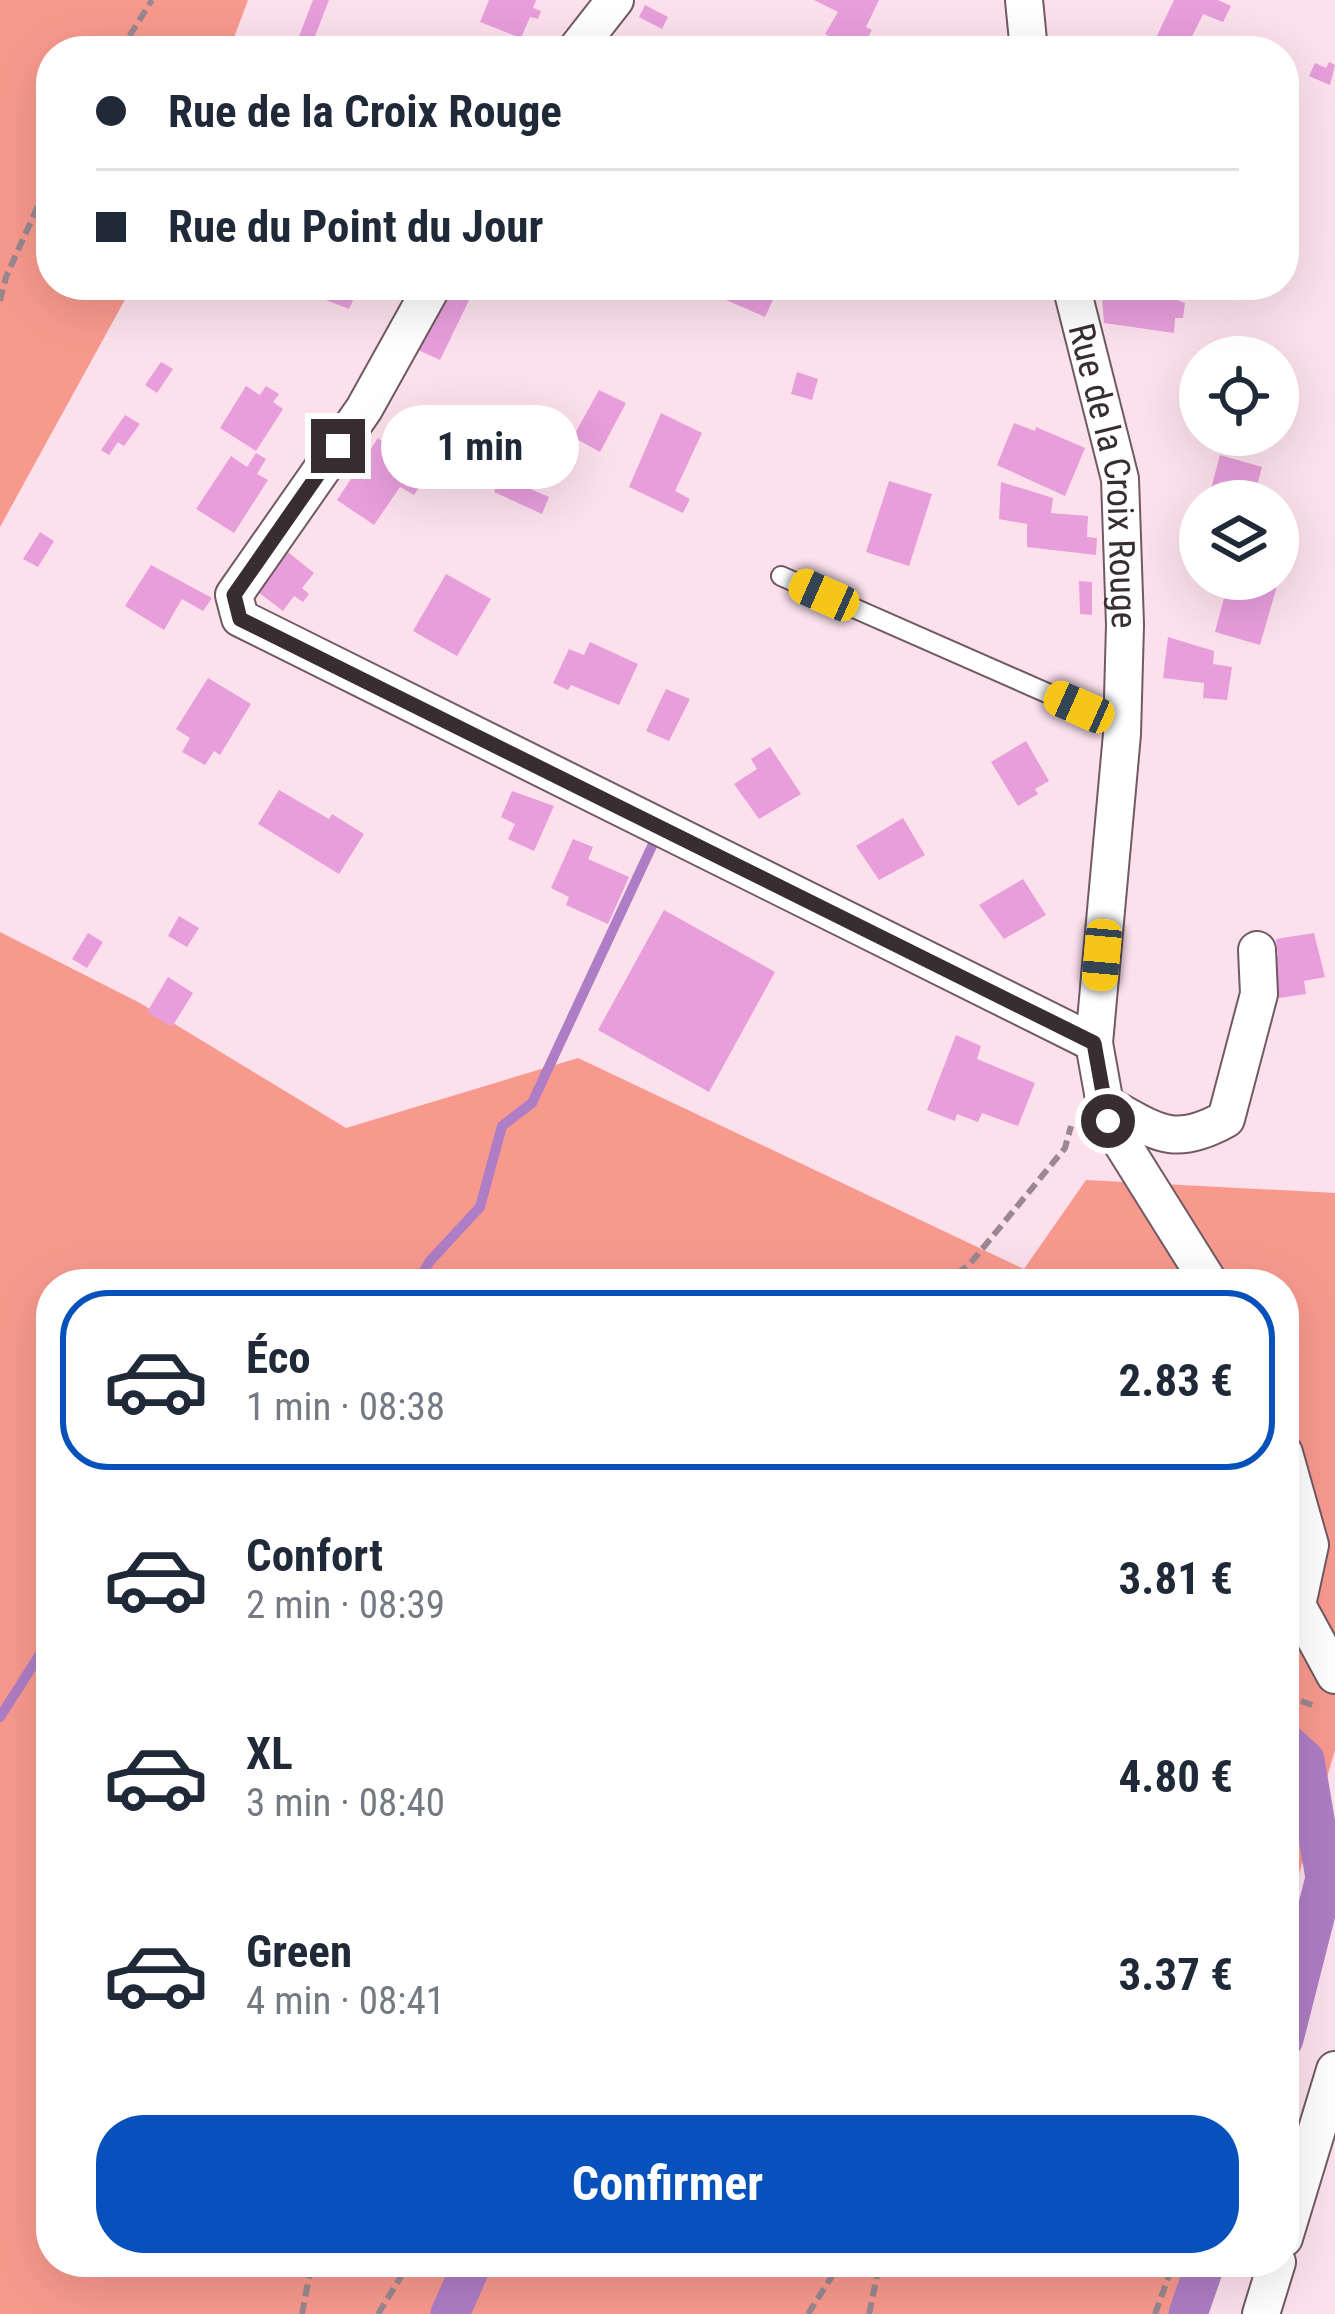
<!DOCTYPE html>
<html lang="fr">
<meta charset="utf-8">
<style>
body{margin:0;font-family:"Roboto Condensed",sans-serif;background:#f2f2f3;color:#1f2937;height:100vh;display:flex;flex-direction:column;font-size:45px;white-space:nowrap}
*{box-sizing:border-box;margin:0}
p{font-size:39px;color:#747a83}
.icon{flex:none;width:66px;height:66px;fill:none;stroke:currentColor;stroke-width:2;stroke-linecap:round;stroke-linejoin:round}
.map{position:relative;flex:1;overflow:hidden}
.sheet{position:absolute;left:36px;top:1269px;width:1263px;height:1008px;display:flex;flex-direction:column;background:#fff;border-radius:48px;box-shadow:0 12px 48px #0002}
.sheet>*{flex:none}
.hud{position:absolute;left:36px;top:36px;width:1263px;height:264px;border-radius:48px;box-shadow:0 12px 48px #0002;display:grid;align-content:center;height:264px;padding:0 60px;background:#fff}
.controls{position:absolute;left:1179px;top:336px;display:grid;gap:24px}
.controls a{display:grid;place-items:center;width:120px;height:120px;border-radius:50%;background:#fff;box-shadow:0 12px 48px #0002;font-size:60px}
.end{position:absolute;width:54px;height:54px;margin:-27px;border:15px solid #382e32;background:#fff;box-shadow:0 0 0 6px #fff}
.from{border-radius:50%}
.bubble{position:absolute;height:84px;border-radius:42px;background:#fff;box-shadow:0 12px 48px #0002;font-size:39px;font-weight:700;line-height:84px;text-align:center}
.car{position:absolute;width:36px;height:72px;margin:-36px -18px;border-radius:15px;box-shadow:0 0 9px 3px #0007;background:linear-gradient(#f5c518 24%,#345 0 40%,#f5c518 0 76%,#345 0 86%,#f5c518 0)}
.hud b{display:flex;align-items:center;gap:42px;height:114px;font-size:45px}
.hud b+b{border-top:3px solid #e0e1e3}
.hud i{width:30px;height:30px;background:#1f2937}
ul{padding:21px 0 0;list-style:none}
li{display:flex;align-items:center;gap:36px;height:180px;margin:0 24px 18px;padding:0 36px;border:6px solid transparent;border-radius:48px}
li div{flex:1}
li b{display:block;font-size:45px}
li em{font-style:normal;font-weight:700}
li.active{border-color:#0651bb}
li>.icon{width:108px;height:108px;stroke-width:1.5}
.primary-button{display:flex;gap:24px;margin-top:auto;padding:24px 60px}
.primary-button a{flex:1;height:138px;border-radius:48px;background:#0651bb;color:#fff;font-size:48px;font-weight:700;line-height:138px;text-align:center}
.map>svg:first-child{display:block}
</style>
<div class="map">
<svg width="1335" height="2314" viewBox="0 0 1335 2314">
<rect width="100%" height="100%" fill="#fce1ec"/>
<g fill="#f8998e">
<path d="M0,0H248L229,51H51V285H133L0,527Z"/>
<path d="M0,932L140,1003L346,1128L578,1058L1024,1269L1086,1180L1335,1193V1750L1297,1881L1302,1916L1284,1969V1284H51V2262H1190L1174,2314H0Z"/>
</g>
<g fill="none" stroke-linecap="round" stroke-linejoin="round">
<g stroke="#ae7dc5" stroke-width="10">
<path d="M416,1284L430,1261L480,1207L502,1126L532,1103L659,831"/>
<path d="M0,1717L51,1637"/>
</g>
<g stroke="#ae7dc5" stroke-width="39">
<path d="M1284,1741L1305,1760L1325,1878L1284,2039"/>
<path d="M450,2314L473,2262"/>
<path d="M1188,2314L1206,2262"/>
</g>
</g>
<g fill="#e79edb">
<path d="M313,0H329L310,49L296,44Z"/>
<path d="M489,0H536L533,8L541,11L538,19L530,17L521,38L480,22Z"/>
<path d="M814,0H879L866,27L872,30L860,51L825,34L838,12Z"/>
<path d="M1174,0H1218L1231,6L1223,22L1203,14L1185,51H1167L1153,44Z"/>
<path d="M645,5L668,17L662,29L639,17Z"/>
<path d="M1329,62L1335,65L1330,85L1309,76L1315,63L1326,68Z"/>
<path d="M287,285H360L349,309Z"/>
<path d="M449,285L472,294L440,360L418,350Z"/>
<path d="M732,285H785L782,295L776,293L765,317L726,300Z"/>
<path d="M1101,285H1150L1178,291L1177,300L1185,303L1183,318H1175L1174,333L1104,323Z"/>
<path d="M161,362L173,369L157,393L145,385Z"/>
<path d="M797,372L818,379L812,400L791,394Z"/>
<path d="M246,386L260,395L266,386L279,394L273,402L283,409L256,451L220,428Z"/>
<path d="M599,390L626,403L600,452L573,437Z"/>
<path d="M661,413L702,433L675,491L690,499L683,513L629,487Z"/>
<path d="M125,415L140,424L124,446L118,442L109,455L101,450Z"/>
<path d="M1014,423L1035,431L1036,427L1085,448L1065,496L997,465Z"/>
<path d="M378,438L427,475L414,495L400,487L374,525L337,500Z"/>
<path d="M256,453L266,459L257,474L268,480L234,533L196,509L231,456L247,467Z"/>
<path d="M1220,455L1262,467L1253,501H1225L1209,496Z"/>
<path d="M501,476L549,497L542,514L494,492Z"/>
<path d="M889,481L932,494L909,566L866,552Z"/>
<path d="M1001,482L1053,498L1051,513L1088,516L1087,537L1097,538L1096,555L1027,547V524L999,519Z"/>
<path d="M1278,521L1294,526L1284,561L1278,560Z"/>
<path d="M40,532L54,541L38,567L23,559Z"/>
<path d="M284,549L314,573L302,588L309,594L303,602L294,596L283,611L258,592L256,595Z"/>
<path d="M151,565L212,598L203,611L182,599L164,630L125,606Z"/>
<path d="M446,574L491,599L457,656L413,631Z"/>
<path d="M1229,579H1279L1260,645L1215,632Z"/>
<path d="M1079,581L1092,582V615L1080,614Z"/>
<path d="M1168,637L1214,651L1213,664L1232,667L1227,700L1203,698L1204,683L1163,678Z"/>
<path d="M590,642L638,664L619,705L571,685L568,690L553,683L569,649L584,655Z"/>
<path d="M208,678L251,704L220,755L214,751L205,765L182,752L190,738L176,729Z"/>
<path d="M666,689L690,699L669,741L646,731Z"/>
<path d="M1026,741L1049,781L1035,789L1038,794L1018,806L991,762Z"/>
<path d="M770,747L801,794L759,819L734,784L757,769L751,759Z"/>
<path d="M279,790L329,819L332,814L364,834L339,874L258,824Z"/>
<path d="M512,791L554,806L534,851L508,839L515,824L501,817Z"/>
<path d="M903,818L925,855L879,880L856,846Z"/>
<path d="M573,839L593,847L588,859L629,877L608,924L566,905L569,897L551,888Z"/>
<path d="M1023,879L1046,915L1004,939L979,905Z"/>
<path d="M664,910L775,972L709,1092L598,1030Z"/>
<path d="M179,916L199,928L187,947L168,936Z"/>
<path d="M88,933L103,942L87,968L72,959Z"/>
<path d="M1314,933L1325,977L1304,981L1306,994L1279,998L1272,957L1278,956L1276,939Z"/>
<path d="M168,977L193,993L172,1027L147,1012Z"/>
<path d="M956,1035L981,1046L977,1059L1035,1083L1018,1126L982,1113L978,1122L957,1114L955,1121L927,1110Z"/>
</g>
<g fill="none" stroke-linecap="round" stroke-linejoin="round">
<g stroke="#715a64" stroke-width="22">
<path id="service" d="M781,576L1122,726"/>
</g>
<g stroke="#715a64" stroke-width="40">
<g id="minor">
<path d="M1024,0L1029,51"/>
<path d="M575,51L615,0"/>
<path d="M433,285L364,409L234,595L240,618L1094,1043"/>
<path id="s1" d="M1071,285L1120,479L1125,625L1122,734L1094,1043L1108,1121L1210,1284"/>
<path d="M1105,1104C1155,1131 1172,1149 1226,1119L1259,994L1257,950"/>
<path d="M1284,1453L1310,1545L1297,1605L1335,1675"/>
<path d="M1284,2238L1335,2070"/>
<path d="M1261,2314L1277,2262"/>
</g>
</g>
<g stroke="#9a878f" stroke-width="6" stroke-dasharray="12 6" stroke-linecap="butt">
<path d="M120,51L152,0"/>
<path d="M0,301L6,277L51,177"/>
<path d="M942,1284L969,1265L1065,1148L1071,1126"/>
<path d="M1284,1695L1315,1706"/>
<path d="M302,2314L312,2262"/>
<path d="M378,2314L410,2262"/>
<path d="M808,2314L841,2262"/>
<path d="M869,2314L880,2262"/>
<path d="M1155,2314L1174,2262"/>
</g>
<use href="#service" stroke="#fff" stroke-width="18"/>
<use href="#minor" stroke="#fff" stroke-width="36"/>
</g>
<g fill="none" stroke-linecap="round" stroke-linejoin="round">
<path stroke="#382e32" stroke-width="15" d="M338,446L234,595L240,619L1094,1043L1108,1121"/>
</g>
<g text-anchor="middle" stroke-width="12" stroke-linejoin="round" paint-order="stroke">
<g font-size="36" fill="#382e32" stroke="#fff">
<text dy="13" stroke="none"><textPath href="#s1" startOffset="195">Rue de la Croix Rouge</textPath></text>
</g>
</g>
</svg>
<div class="controls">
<a><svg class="icon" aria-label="locate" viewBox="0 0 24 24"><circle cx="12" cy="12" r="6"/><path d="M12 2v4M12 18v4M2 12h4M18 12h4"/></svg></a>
<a><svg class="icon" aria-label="layers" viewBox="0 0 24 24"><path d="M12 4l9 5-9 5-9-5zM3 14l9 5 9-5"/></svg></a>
</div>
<i class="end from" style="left:1108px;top:1121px"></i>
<i class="end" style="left:338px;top:446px"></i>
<div class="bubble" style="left:381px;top:405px;width:198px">1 min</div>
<i class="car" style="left:824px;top:595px;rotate:294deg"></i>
<i class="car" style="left:1079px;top:707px;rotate:294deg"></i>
<i class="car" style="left:1102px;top:955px;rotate:185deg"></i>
<div class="hud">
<b><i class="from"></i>Rue de la Croix Rouge</b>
<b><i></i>Rue du Point du Jour</b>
</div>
<section class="sheet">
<ul>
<li class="active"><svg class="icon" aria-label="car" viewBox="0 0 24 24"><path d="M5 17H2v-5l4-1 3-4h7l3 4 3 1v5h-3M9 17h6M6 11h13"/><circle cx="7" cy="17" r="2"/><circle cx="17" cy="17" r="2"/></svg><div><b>Éco</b><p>1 min · 08:38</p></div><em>2.83 €</em></li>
<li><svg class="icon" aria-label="car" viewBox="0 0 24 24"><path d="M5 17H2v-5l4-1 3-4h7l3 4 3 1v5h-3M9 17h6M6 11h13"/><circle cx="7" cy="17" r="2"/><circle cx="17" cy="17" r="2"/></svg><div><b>Confort</b><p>2 min · 08:39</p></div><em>3.81 €</em></li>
<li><svg class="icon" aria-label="car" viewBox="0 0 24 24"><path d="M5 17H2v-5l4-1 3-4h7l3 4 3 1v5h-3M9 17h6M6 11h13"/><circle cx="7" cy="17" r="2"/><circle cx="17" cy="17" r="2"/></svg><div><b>XL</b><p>3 min · 08:40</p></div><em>4.80 €</em></li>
<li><svg class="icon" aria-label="car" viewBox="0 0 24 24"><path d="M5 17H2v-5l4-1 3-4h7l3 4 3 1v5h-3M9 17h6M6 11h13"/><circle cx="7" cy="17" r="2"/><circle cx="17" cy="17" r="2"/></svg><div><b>Green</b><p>4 min · 08:41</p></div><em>3.37 €</em></li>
</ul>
<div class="primary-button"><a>Confirmer</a></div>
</section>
</div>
